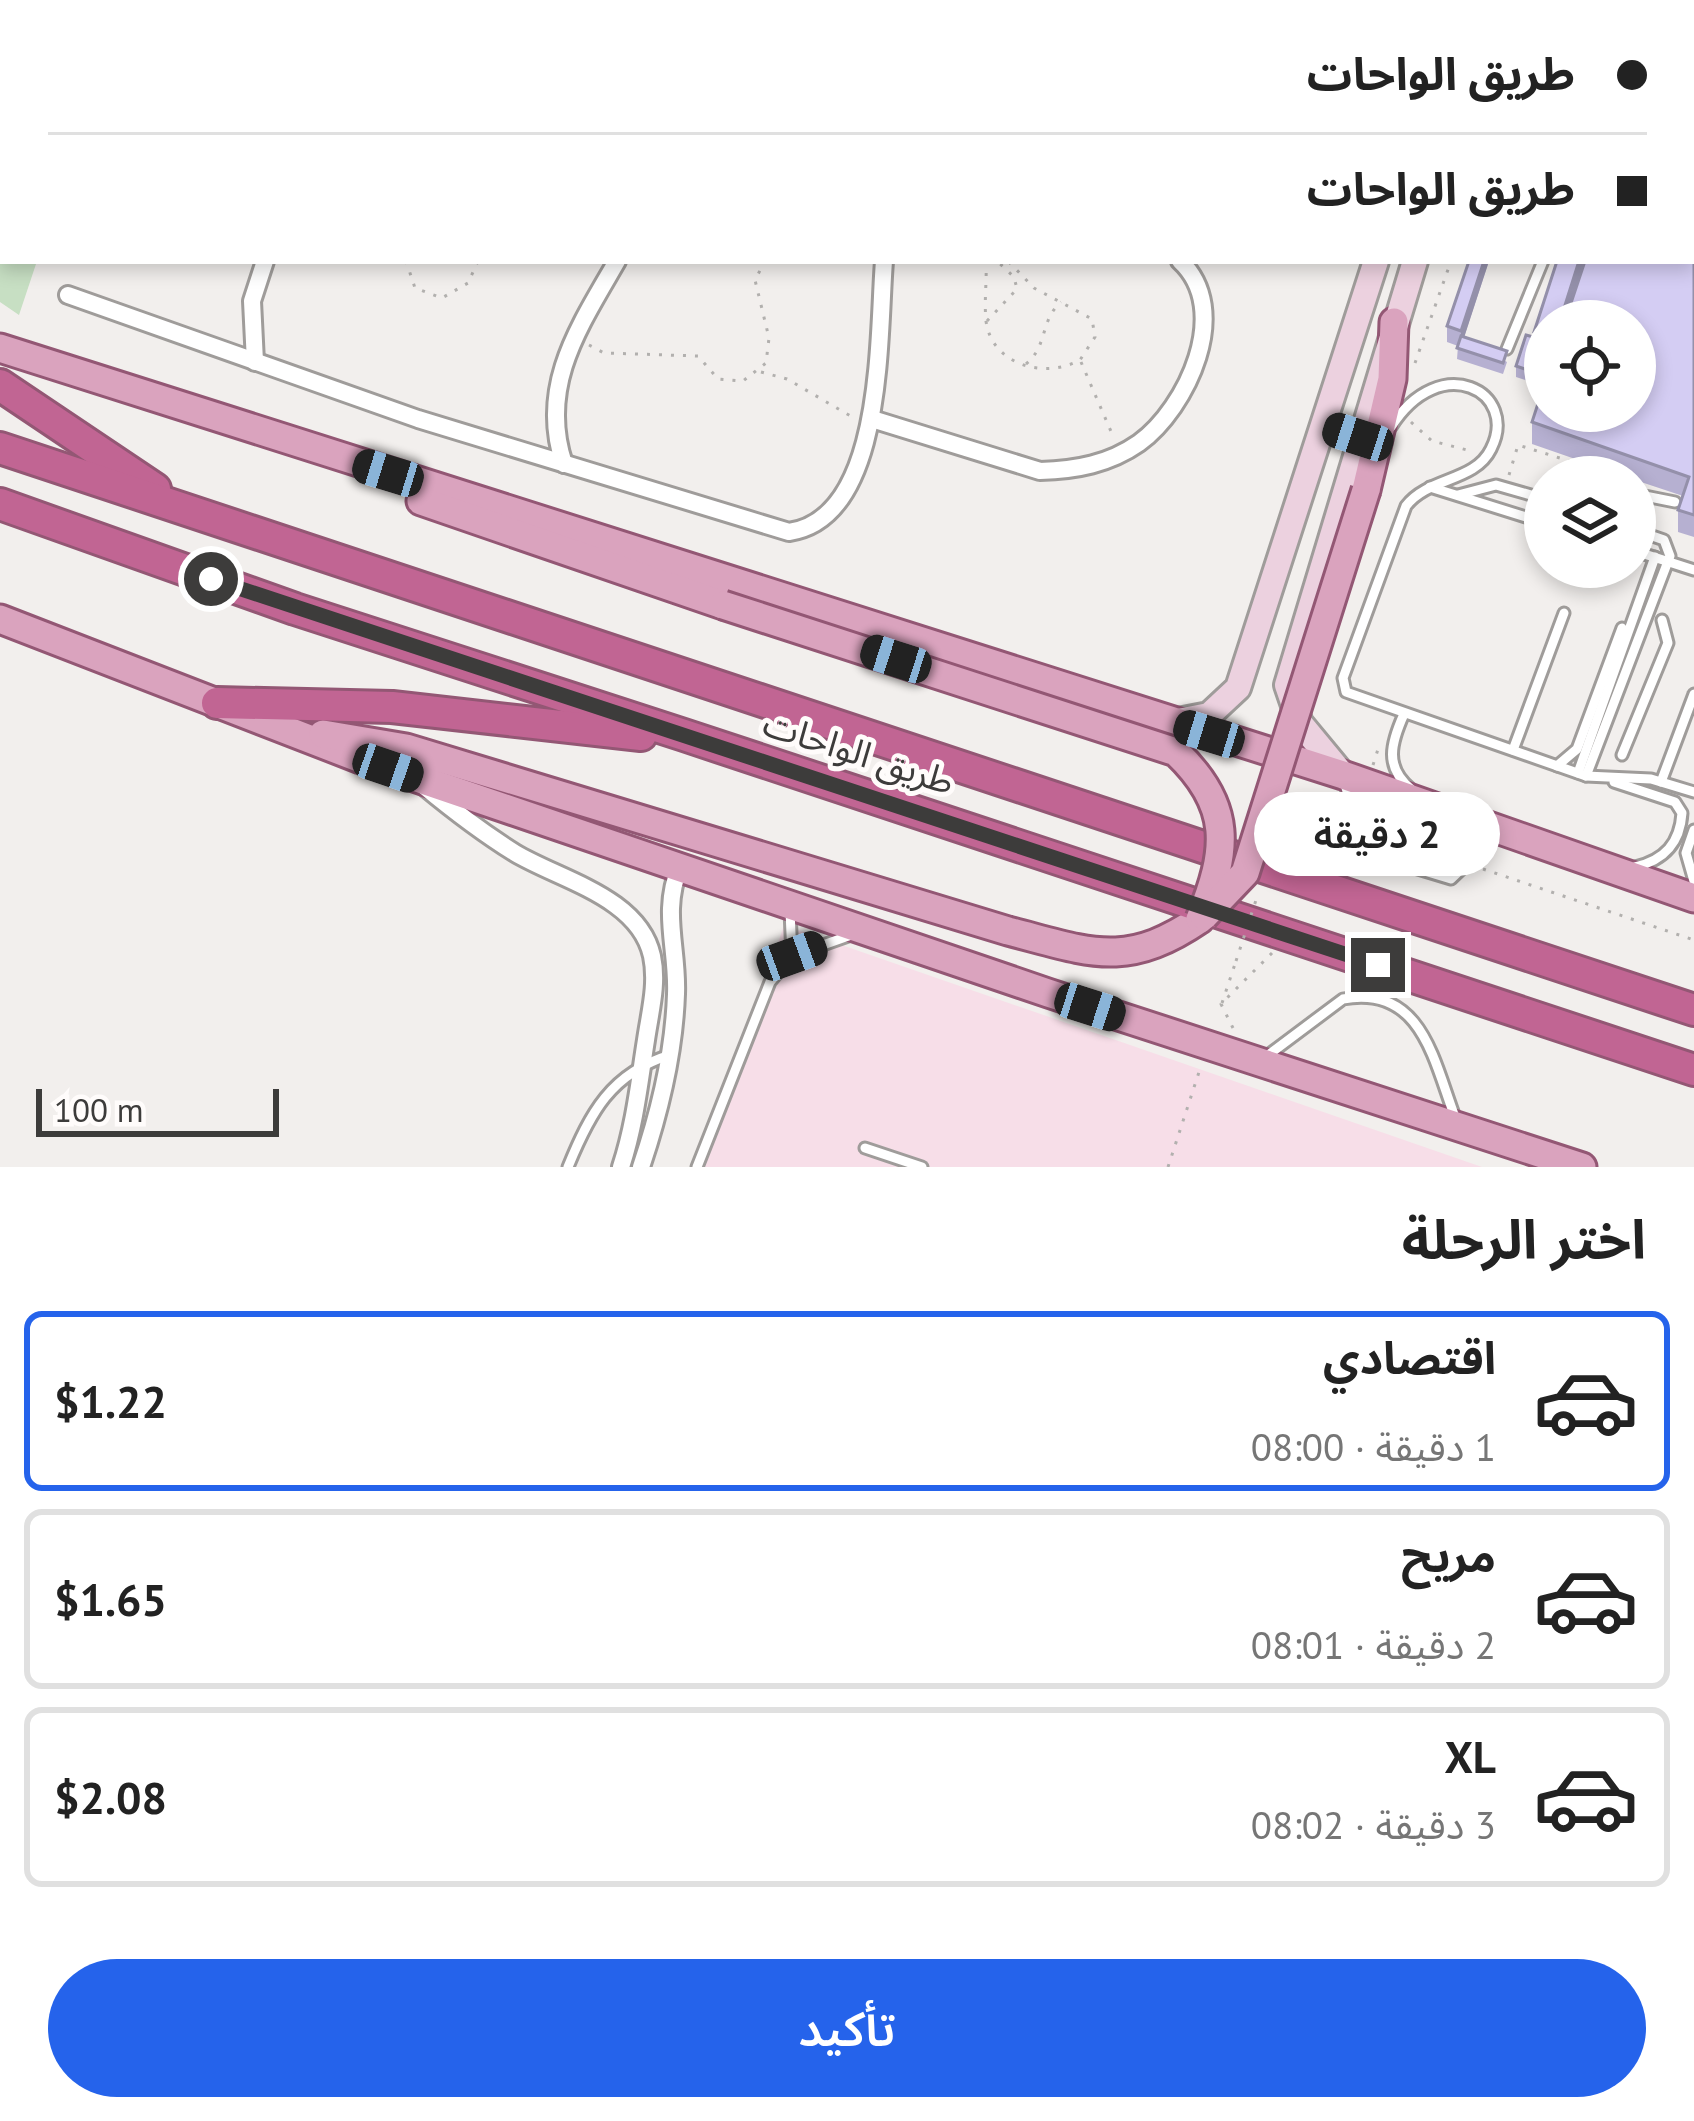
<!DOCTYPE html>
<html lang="ar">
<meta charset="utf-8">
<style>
body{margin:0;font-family:"PT Sans","Noto Sans Arabic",sans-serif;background:#f2f2f2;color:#222;direction:rtl;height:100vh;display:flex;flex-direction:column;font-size:45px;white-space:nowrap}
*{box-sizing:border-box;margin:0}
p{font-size:39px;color:#767676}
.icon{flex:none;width:66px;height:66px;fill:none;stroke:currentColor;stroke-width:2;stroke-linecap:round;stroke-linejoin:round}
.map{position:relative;height:1167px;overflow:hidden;direction:ltr}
.side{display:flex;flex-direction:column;background:#fff;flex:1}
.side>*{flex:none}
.hud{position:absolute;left:0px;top:0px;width:1695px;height:264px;box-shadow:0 6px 18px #0003;direction:rtl;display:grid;align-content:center;height:264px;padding:0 48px;background:#fff}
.controls{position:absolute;left:1524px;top:300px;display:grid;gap:24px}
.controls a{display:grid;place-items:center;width:132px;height:132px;border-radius:50%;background:#fff;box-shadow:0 6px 18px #0003;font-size:60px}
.scale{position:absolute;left:36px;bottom:30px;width:243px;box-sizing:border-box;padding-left:12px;border:6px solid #3d3c3b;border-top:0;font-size:33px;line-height:42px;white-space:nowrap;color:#3d3c3b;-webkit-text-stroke:9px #fffcfb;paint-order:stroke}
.end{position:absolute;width:54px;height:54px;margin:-27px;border:15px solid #3d3c3b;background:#fff;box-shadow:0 0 0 6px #fff}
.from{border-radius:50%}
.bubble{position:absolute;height:84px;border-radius:42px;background:#fff;box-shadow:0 6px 18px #0003;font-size:39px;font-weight:600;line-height:84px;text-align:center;direction:rtl}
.car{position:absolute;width:36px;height:72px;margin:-36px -18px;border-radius:15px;box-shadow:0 0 9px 3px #0007;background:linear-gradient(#222 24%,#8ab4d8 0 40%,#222 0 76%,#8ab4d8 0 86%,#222 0)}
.hud b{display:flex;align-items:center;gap:42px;height:114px;font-size:45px}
.hud b+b{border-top:3px solid #e0e0e0}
.hud i{width:30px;height:30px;background:#222}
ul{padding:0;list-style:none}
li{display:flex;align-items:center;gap:36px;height:180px;margin:0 24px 18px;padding:0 24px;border:6px solid #e0e0e0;border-radius:18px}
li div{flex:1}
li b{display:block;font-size:45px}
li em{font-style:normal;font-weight:600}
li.on{border-color:#2563eb}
li>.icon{width:108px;height:108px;stroke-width:1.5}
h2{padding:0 48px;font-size:54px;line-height:144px}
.action{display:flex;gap:24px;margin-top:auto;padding:24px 48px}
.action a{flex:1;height:138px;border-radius:72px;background:#2563eb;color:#fff;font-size:48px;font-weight:600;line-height:138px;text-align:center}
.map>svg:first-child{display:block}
</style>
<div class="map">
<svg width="1694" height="1167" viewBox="0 0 1694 1167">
<rect width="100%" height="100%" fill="#f2efed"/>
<path fill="#f7dee8" d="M784,925L1482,1167H703Z"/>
<path fill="#c7dfc3" d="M0,0L191,3H3V261H37L19,315L0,302Z"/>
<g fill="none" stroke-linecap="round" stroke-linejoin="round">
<g stroke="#9f9c9a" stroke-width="15">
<g id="lane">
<path d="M1583,3L1584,0"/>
<path d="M1507,349L1543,261"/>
<path d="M1391,427C1440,349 1520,392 1491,449C1475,482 1428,477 1406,506L1343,678L1346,692L1586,776L1651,779L1694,792"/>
<path d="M1430,487L1545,523"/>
<path d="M1635,494L1675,502"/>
<path d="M1458,495L1496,485L1545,499"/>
<path d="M1635,551L1694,570"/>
<path d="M1404,714C1391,743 1384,767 1411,789"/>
<path d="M1513,750L1564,613"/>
<path d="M1622,755L1668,643L1662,620"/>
<path d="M1557,766L1577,749L1622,628"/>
<path d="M1578,773L1655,557"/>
<path d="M1586,776L1670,556L1664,540L1635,530"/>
<path d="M1344,781L1365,853L1451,879L1497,835"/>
<path d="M1614,782L1675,802L1682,813C1680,843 1665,860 1635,867"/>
<path d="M1661,782L1694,694"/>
<path d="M1694,830L1686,853L1694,881"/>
<path d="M790,911L792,956"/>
<path d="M1264,1058L1343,999C1422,984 1434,1062 1455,1117"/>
<path d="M865,1148L922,1167"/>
<path d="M568,1167C590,1113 611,1073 670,1055"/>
<path d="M697,1167L770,982L792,956L854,934"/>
</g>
</g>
<g stroke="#9f9c9a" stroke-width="22">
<g id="street">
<path d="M398,0L399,3"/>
<path d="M486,0L492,3"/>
<path d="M1049,0L1050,3"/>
<path d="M1320,0H1338"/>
<path d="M441,3L442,0"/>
<path d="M974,3V0"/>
<path d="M68,295L418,419L789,532C885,518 878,335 884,261"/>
<path d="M255,362L252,301L265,261"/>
<path d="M872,419L1040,471C1076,470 1109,464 1139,443C1187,408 1233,310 1180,261"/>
<path d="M564,464C538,386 579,327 617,261"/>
<path d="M425,787C454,811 483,833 515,853C560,880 639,897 652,956C658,984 650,1012 646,1040C639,1084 635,1124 621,1167"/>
<path d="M641,1167C660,1111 674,1054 676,994C678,948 661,912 680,866"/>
</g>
</g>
<g stroke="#9f9c9a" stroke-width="30">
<g id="secondary">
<path d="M1462,3L1463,0"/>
<path d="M1504,3L1505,0"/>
<path d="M1173,722L1209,715L1238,688L1376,261"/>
<path d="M1343,775L1300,723L1287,685L1415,261"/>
</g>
</g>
<g stroke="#935774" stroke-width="33">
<g id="primary">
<path d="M0,348L1343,775L1694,898"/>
<path d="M1366,490L1392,379L1394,322"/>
<path d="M421,501L723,605"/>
<path d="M0,619L361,759L1048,993L1582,1167"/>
<path d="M323,734L406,748L1008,931C1090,952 1125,970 1200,919"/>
</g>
</g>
<g stroke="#935774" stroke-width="36">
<g id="highway">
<path d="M0,385L155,489"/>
<path d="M0,448L1694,1010"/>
<path d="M0,504L295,609L684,735L1694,1070"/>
<path d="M217,703L392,707L641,735"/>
</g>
</g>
<g stroke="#b2b0ae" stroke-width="3" stroke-dasharray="3 9" stroke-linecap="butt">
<path d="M212,0L213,3"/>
<path d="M813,0V3"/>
<path d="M855,0L856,3"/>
<path d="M860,0L861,3"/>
<path d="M768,3V0"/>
<path d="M823,3V0"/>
<path d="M827,3L837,0"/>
<path d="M884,3L887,0"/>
<path d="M0,75L3,76"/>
<path d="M406,261L415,288L442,298L468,283L478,261"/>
<path d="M986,261C987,281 984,301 986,321C992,366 1046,379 1080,360L1095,337L1092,319L1034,288L1008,261"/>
<path d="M987,321L1017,289L1014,277L997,261"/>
<path d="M589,345L604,353L698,356L718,379L743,381L766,363L769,338L755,280L765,261"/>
<path d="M1081,362L1113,436"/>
<path d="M1415,363L1451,261"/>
<path d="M1026,364C1048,346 1040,320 1061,302"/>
<path d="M761,372L787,379L854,418"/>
<path d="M1411,422L1432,441L1471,451"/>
<path d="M1509,475L1518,445L1592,468L1589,477"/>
<path d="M1373,765L1379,746"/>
<path d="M1293,795L1305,856"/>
<path d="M1314,857L1323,789"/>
<path d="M1483,869L1694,940"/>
<path d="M1222,1003L1236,961"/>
<path d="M1233,1028L1221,1004L1272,953"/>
<path d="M1168,1167L1201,1066"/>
</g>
<use href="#lane" stroke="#fff" stroke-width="9"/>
<use href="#street" stroke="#fff" stroke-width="16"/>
<use href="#secondary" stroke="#ecd1df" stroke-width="24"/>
<use href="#primary" stroke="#daa3be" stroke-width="27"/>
<use href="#highway" stroke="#c16593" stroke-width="30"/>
<g stroke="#935774" stroke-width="33" stroke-linecap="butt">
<g id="primary-bridge">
<path d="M723,605L1176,752C1233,806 1228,850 1200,919"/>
<path d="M1204,916L1245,873L1366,490"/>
</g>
</g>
<path stroke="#b2b0ae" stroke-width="3" stroke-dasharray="3 9" stroke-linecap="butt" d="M1236,961L1258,894"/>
<use href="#primary-bridge" stroke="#daa3be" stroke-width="27"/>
</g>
<g fill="#b6b0d1">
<path d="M1694,23V537L1678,532V510L1683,496L1635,480V477H1627L1532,444V422Z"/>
<path d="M1469,261H1489L1464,337L1507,362L1503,374L1457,359L1458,346L1447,342V326Z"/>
<path d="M1545,321V352L1541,350L1531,382L1516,377V366L1534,337V332Z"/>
</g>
<g fill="#9490aa">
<path d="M1484,261H1489L1461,347V331Z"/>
<path d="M1579,261H1584L1565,321H1560Z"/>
<path d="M1541,339V351L1531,382V371Z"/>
</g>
<g fill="#d4cdf3" stroke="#9490aa" stroke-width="3">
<path d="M1594,0H1649L1648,3H1593Z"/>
<path d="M1692,22L1694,23V515L1678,510L1689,477L1532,422L1545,382V411H1635V321H1565L1585,261H1692Z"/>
<path d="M1469,261H1484L1461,331L1447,326Z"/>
<path d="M1557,261H1579L1560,321H1545V335L1534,332Z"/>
<path d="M1526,335L1541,339L1531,371L1516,366Z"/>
<path d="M1461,336L1507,351L1503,363L1457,348Z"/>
</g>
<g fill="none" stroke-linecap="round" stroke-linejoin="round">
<path stroke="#3d3c3b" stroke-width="15" d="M211,579L1378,965"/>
</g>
<g text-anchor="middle" stroke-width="10" stroke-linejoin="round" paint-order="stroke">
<g font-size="36" fill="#3d3c3b" stroke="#fffcfb">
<text transform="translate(859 752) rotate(18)" y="13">طريق الواحات</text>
</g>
</g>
</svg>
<div class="controls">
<a><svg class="icon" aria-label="locate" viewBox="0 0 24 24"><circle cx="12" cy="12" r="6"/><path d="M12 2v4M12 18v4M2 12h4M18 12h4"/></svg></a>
<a><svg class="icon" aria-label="layers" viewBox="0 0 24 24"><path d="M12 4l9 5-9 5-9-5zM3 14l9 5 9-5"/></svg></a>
</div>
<div class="scale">100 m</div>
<i class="end from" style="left:211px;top:579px"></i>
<i class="end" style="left:1378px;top:965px"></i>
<div class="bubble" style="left:1254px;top:792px;width:246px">2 دقيقة</div>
<i class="car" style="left:1358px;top:437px;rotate:288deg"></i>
<i class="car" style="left:388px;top:473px;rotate:287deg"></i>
<i class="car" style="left:896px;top:659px;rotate:288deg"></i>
<i class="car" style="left:1209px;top:734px;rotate:287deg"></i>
<i class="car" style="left:388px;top:768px;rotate:109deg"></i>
<i class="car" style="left:792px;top:956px;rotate:70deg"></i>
<i class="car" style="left:1090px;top:1007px;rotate:108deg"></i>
<div class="hud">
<b><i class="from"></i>طريق الواحات</b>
<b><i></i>طريق الواحات</b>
</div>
</div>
<section class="side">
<h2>اختر الرحلة</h2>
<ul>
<li class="on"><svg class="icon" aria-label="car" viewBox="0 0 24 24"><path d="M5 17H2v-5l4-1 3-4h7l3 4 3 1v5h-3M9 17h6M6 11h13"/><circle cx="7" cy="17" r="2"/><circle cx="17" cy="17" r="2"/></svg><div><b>اقتصادي</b><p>1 دقيقة · 08:00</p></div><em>$1.22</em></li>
<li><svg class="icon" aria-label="car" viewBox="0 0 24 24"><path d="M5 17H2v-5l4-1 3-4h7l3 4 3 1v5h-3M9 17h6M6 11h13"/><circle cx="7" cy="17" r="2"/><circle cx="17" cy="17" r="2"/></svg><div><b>مريح</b><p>2 دقيقة · 08:01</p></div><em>$1.65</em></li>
<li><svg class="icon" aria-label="car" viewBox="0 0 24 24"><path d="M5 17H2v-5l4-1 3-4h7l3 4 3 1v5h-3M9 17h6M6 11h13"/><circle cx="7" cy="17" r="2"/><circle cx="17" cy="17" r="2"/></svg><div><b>XL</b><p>3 دقيقة · 08:02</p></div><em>$2.08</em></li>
</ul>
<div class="action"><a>تأكيد</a></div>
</section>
